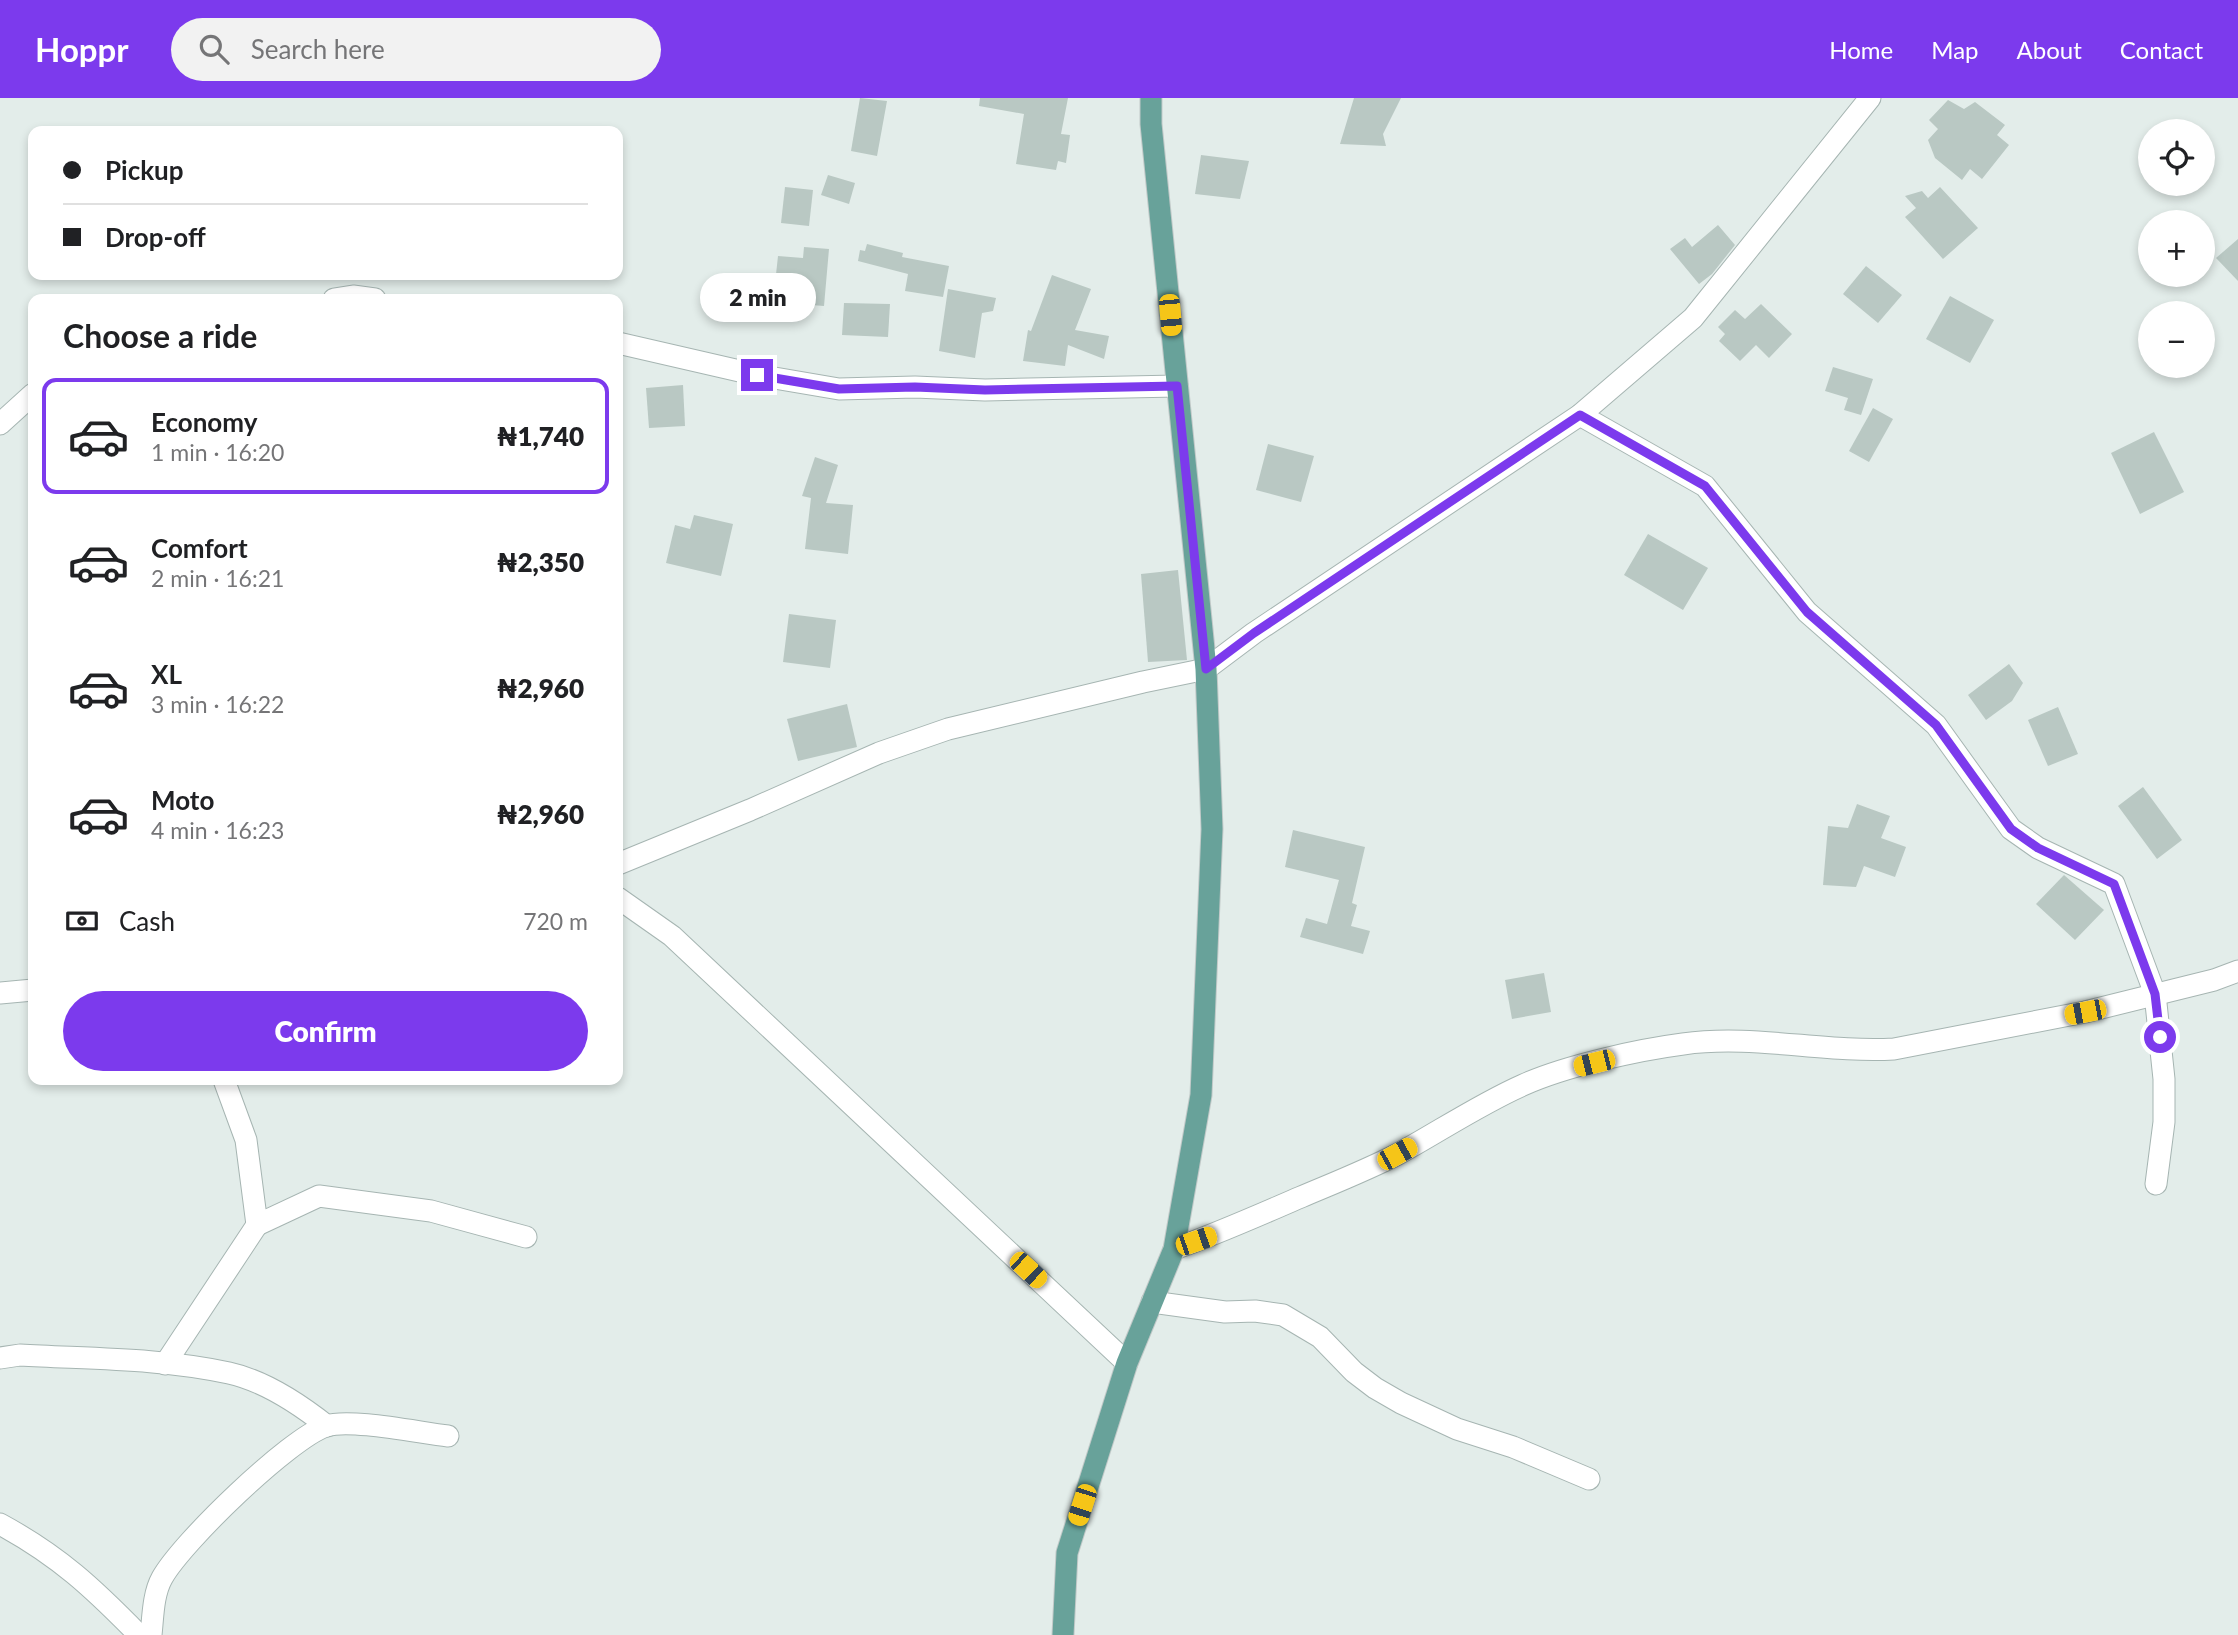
<!DOCTYPE html>
<meta charset="utf-8">
<style>
body{margin:0;font-family:Lato,sans-serif;background:#f2f2f2;color:#202124;height:100vh;display:flex;flex-direction:column;font-size:26px;white-space:nowrap}
*{box-sizing:border-box;margin:0}
p{font-size:23px;color:#757577}
.icon{flex:none;width:38px;height:38px;fill:none;stroke:currentColor;stroke-width:2;stroke-linecap:round;stroke-linejoin:round}
.map{position:relative;flex:1;overflow:hidden}
.sheet{position:absolute;left:28px;top:196px;width:595px;height:791px;display:flex;flex-direction:column;background:#fff;border-radius:14px;box-shadow:0 4px 10px #0003}
.sheet>*{flex:none}
.top-card{position:absolute;left:28px;top:28px;width:595px;height:154px;border-radius:14px;box-shadow:0 4px 10px #0003;display:grid;align-content:center;height:154px;padding:0 35px;background:#fff}
.fabs{position:absolute;left:2138px;top:21px;display:grid;gap:14px}
.fabs a{display:grid;place-items:center;width:77px;height:77px;border-radius:50%;background:#fff;box-shadow:0 4px 10px #0003;font-size:35px}
.end{position:absolute;width:32px;height:32px;margin:-16px;border:9px solid #7c3aed;background:#fff;box-shadow:0 0 0 4px #fff}
.from{border-radius:50%}
.bubble{position:absolute;height:49px;border-radius:24px;background:#fff;box-shadow:0 4px 10px #0003;font-size:23px;font-weight:800;line-height:49px;text-align:center}
.car{position:absolute;width:21px;height:42px;margin:-21px -10px;border-radius:9px;box-shadow:0 0 5px 2px #0007;background:linear-gradient(#f5c518 24%,#345 0 40%,#f5c518 0 76%,#345 0 86%,#f5c518 0)}
.top-card b{display:flex;align-items:center;gap:24px;height:66px;font-size:26px}
.top-card b+b{border-top:2px solid #e0e0e0}
.top-card i{width:18px;height:18px;background:#202124}
ul{padding:0;list-style:none}
li{display:flex;align-items:center;gap:21px;height:116px;margin:0 14px 10px;padding:0 21px;border:4px solid transparent;border-radius:14px}
li div{flex:1}
li b{display:block;font-size:26px}
li em{font-style:normal;font-weight:800}
li.current{border-color:#7c3aed}
li>.icon{width:63px;height:63px;stroke-width:1.5}
h2{padding:0 35px;font-size:32px;line-height:84px}
.pay{display:flex;align-items:center;gap:18px;height:77px;padding:0 35px;font-size:26px}
.pay p{margin-inline-start:auto}
.primary-button{display:flex;gap:14px;margin-top:auto;padding:14px 35px}
.primary-button a{flex:1;height:80px;border-radius:42px;background:#7c3aed;color:#fff;font-size:28px;font-weight:800;line-height:80px;text-align:center}
header{display:flex;align-items:center;gap:42px;box-sizing:border-box;height:98px;padding:0 35px;background:#7c3aed;color:#fff}
header strong{font-size:33px}
nav{display:flex;gap:38px;margin-inline-start:auto;font-size:24px}
.search{width:490px;height:63px;background:#f2f2f2;display:flex;align-items:center;gap:18px;box-sizing:border-box;padding:0 24px;border-radius:38px;color:#757577;font-size:26px}
.map>svg:first-child{display:block}
</style>
<header>
<strong>Hoppr</strong>
<div class="search"><svg class="icon" aria-label="search" viewBox="0 0 24 24"><circle cx="10" cy="10" r="6"/><path d="M15 15l6 6"/></svg>Search here</div>
<nav><a>Home</a><a>Map</a><a>About</a><a>Contact</a></nav>
</header>
<div class="map">
<svg width="2238" height="1537" viewBox="0 0 2238 1537">
<rect width="100%" height="100%" fill="#e3edea"/>
<g fill="#b9c8c3">
<path d="M860,0L887,3L877,58L851,53Z"/>
<path d="M980,0H1068L1061,36L1070,37L1066,65L1058,63L1056,72L1016,66L1024,16L979,8Z"/>
<path d="M1354,0H1401L1383,36L1386,48L1340,46Z"/>
<path d="M1948,2L1964,11L1975,4L2005,27L1997,37L2009,47L1982,81L1970,71L1962,82L1935,60L1928,42L1938,31L1929,22Z"/>
<path d="M1201,57L1249,63L1240,101L1195,96Z"/>
<path d="M828,77L855,85L849,106L821,97Z"/>
<path d="M785,89L813,92L809,128L781,125Z"/>
<path d="M1940,89L1978,130L1943,161L1905,119L1916,110L1905,98L1922,93L1928,100Z"/>
<path d="M1718,127L1735,147L1712,176L1699,186L1670,151L1685,140L1692,149Z"/>
<path d="M2238,141V183L2216,160Z"/>
<path d="M867,146L903,155L902,159L949,168L943,199L905,193L908,176L858,163L860,152L865,153Z"/>
<path d="M804,149L829,151L824,208L773,204L778,158L803,160Z"/>
<path d="M1866,168L1902,197L1878,225L1843,196Z"/>
<path d="M1052,177L1091,191L1075,232L1109,238L1104,261L1068,247L1065,268L1023,263L1028,232L1031,233Z"/>
<path d="M948,191L996,200L993,213L982,215L975,260L939,253Z"/>
<path d="M1950,198L1994,222L1970,265L1926,241Z"/>
<path d="M844,205L890,206L888,239L842,237Z"/>
<path d="M1761,206L1792,236L1769,260L1756,247L1740,263L1719,243L1725,236L1718,229L1735,212L1745,221Z"/>
<path d="M1833,269L1873,281L1861,317L1844,312L1848,300L1825,293Z"/>
<path d="M683,287L685,328L649,330L646,290Z"/>
<path d="M1873,310L1893,321L1869,364L1849,353Z"/>
<path d="M2154,334L2184,394L2140,416L2111,355Z"/>
<path d="M1268,346L1314,358L1301,404L1256,392Z"/>
<path d="M815,359L838,367L826,405L853,407L848,456L805,451L811,400L802,398Z"/>
<path d="M694,417L733,426L721,478L666,465L675,427L690,431Z"/>
<path d="M1648,436L1708,470L1683,512L1624,477Z"/>
<path d="M1178,472L1187,562L1148,564L1141,476Z"/>
<path d="M789,516L836,522L830,570L783,564Z"/>
<path d="M2009,566L2023,585L2012,603L1986,622L1968,597Z"/>
<path d="M847,606L857,649L798,663L787,621Z"/>
<path d="M2058,609L2078,656L2048,668L2028,622Z"/>
<path d="M2143,689L2182,742L2157,761L2118,708Z"/>
<path d="M1857,706L1890,718L1881,740L1906,749L1895,779L1864,768L1856,789L1823,787L1828,728L1848,730Z"/>
<path d="M1293,732L1365,749L1352,805L1357,807L1351,828L1370,833L1363,856L1300,839L1306,820L1327,826L1339,782L1285,769Z"/>
<path d="M2064,777L2104,812L2075,842L2036,806Z"/>
<path d="M1544,875L1551,914L1512,921L1505,882Z"/>
</g>
<g fill="none" stroke-linecap="round" stroke-linejoin="round">
<g stroke="#a6b5b2" stroke-width="23">
<g id="minor">
<path d="M334,201L353,198L375,201"/>
<path d="M618,245L757,277L839,291L915,289L985,292L1177,288"/>
<path d="M1580,317L1705,388L1807,514L1936,627L2011,731L2038,750L2114,786L2155,896L2164,981V1024L2156,1086"/>
<path d="M0,326L33,296"/>
<path d="M618,766L750,712L879,655L948,631L1143,584L1206,571L1254,535L1580,317L1693,220L1870,0"/>
<path d="M618,800L672,838L1127,1265"/>
<path d="M0,895L33,892"/>
<path d="M224,982L246,1042L257,1127L319,1098L431,1113L526,1139"/>
<path d="M1174,1151C1217,1136 1259,1117 1301,1099C1334,1085 1367,1072 1398,1056C1440,1033 1480,1006 1523,987C1565,968 1637,952 1683,946C1753,936 1824,955 1894,951L2085,914L2214,882L2238,873"/>
<path d="M1152,1204L1225,1214L1255,1213L1283,1217L1320,1239L1354,1274L1375,1290L1401,1305L1457,1331L1513,1349L1589,1381"/>
<path d="M0,1260L20,1257C89,1261 161,1260 229,1275C265,1283 298,1305 327,1328"/>
<path d="M165,1266L257,1127"/>
<path d="M0,1426C59,1458 93,1490 139,1537"/>
<path d="M151,1537C153,1519 153,1496 162,1480C182,1444 289,1341 326,1328C350,1320 420,1335 448,1338"/>
</g>
</g>
<g stroke="#c1c9c8" stroke-width="23">
<path id="major" d="M1063,1537L1067,1455L1127,1265L1174,1151L1201,997L1212,731L1206,571L1151,26V0"/>
</g>
<use href="#minor" stroke="#fff" stroke-width="21"/>
<use href="#major" stroke="#68a29a" stroke-width="21"/>
</g>
<g fill="none" stroke-linecap="round" stroke-linejoin="round">
<path stroke="#7c3aed" stroke-width="9" d="M757,277L839,291L915,289L985,292L1177,288L1206,571L1254,535L1580,317L1705,388L1807,514L1936,627L2011,731L2038,750L2114,786L2155,896L2160,939"/>
</g>
</svg>
<div class="fabs">
<a><svg class="icon" aria-label="locate" viewBox="0 0 24 24"><circle cx="12" cy="12" r="6"/><path d="M12 2v4M12 18v4M2 12h4M18 12h4"/></svg></a>
<a>+</a>
<a>−</a>
</div>
<i class="end from" style="left:2160px;top:939px"></i>
<i class="end" style="left:757px;top:277px"></i>
<div class="bubble" style="left:700px;top:175px;width:116px">2 min</div>
<i class="car" style="left:1170px;top:217px;rotate:175deg"></i>
<i class="car" style="left:2085px;top:914px;rotate:259deg"></i>
<i class="car" style="left:1594px;top:965px;rotate:256deg"></i>
<i class="car" style="left:1397px;top:1056px;rotate:61deg"></i>
<i class="car" style="left:1196px;top:1143px;rotate:71deg"></i>
<i class="car" style="left:1028px;top:1172px;rotate:133deg"></i>
<i class="car" style="left:1082px;top:1407px;rotate:198deg"></i>
<div class="top-card">
<b><i class="from"></i>Pickup</b>
<b><i></i>Drop-off</b>
</div>
<section class="sheet">
<h2>Choose a ride</h2>
<ul>
<li class="current"><svg class="icon" aria-label="car" viewBox="0 0 24 24"><path d="M5 17H2v-5l4-1 3-4h7l3 4 3 1v5h-3M9 17h6M6 11h13"/><circle cx="7" cy="17" r="2"/><circle cx="17" cy="17" r="2"/></svg><div><b>Economy</b><p>1 min · 16:20</p></div><em>₦1,740</em></li>
<li><svg class="icon" aria-label="car" viewBox="0 0 24 24"><path d="M5 17H2v-5l4-1 3-4h7l3 4 3 1v5h-3M9 17h6M6 11h13"/><circle cx="7" cy="17" r="2"/><circle cx="17" cy="17" r="2"/></svg><div><b>Comfort</b><p>2 min · 16:21</p></div><em>₦2,350</em></li>
<li><svg class="icon" aria-label="car" viewBox="0 0 24 24"><path d="M5 17H2v-5l4-1 3-4h7l3 4 3 1v5h-3M9 17h6M6 11h13"/><circle cx="7" cy="17" r="2"/><circle cx="17" cy="17" r="2"/></svg><div><b>XL</b><p>3 min · 16:22</p></div><em>₦2,960</em></li>
<li><svg class="icon" aria-label="car" viewBox="0 0 24 24"><path d="M5 17H2v-5l4-1 3-4h7l3 4 3 1v5h-3M9 17h6M6 11h13"/><circle cx="7" cy="17" r="2"/><circle cx="17" cy="17" r="2"/></svg><div><b>Moto</b><p>4 min · 16:23</p></div><em>₦2,960</em></li>
</ul>
<div class="pay"><svg class="icon" aria-label="cash" viewBox="0 0 24 24"><path d="M3 7h18v10H3z"/><circle cx="12" cy="12" r="2"/></svg>Cash<p>720 m</p></div>
<div class="primary-button"><a>Confirm</a></div>
</section>
</div>
